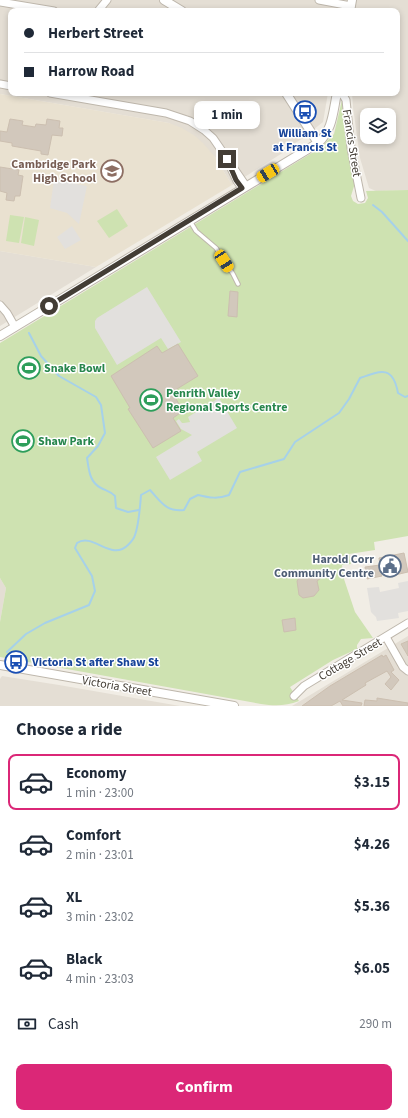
<!DOCTYPE html>
<meta charset="utf-8">
<style>
body{margin:0;font-family:"Source Sans 3",sans-serif;background:#f6f6f7;color:#1f2937;height:100vh;display:flex;flex-direction:column;font-size:15px;white-space:nowrap}
*{box-sizing:border-box;margin:0}
p{font-size:13px;color:#747a83}
.icon{flex:none;width:22px;height:22px;fill:none;stroke:currentColor;stroke-width:2;stroke-linecap:round;stroke-linejoin:round}
.map{position:relative;height:706px;overflow:hidden}
.sheet{display:flex;flex-direction:column;background:#fff;flex:1}
.sheet>*{flex:none}
.guide{position:absolute;left:8px;top:8px;width:392px;height:88px;border-radius:8px;box-shadow:0 2px 6px #0003;display:grid;align-content:center;height:88px;padding:0 16px;background:#fff}
.fabs{position:absolute;left:360px;top:108px;display:grid;gap:8px}
.fabs a{display:grid;place-items:center;width:36px;height:36px;border-radius:8px;background:#fff;box-shadow:0 2px 6px #0003;font-size:20px}
.end{position:absolute;width:18px;height:18px;margin:-9px;border:5px solid #433d35;background:#fff;box-shadow:0 0 0 2px #fff}
.from{border-radius:50%}
.bubble{position:absolute;height:28px;border-radius:8px;background:#fff;box-shadow:0 2px 6px #0003;font-size:13px;font-weight:700;line-height:28px;text-align:center}
.car{position:absolute;width:12px;height:24px;margin:-12px -6px;border-radius:5px;box-shadow:0 0 3px 1px #0007;background:linear-gradient(#f5c518 24%,#345 0 40%,#f5c518 0 76%,#345 0 86%,#f5c518 0)}
.guide b{display:flex;align-items:center;gap:14px;height:38px;font-size:15px}
.guide b+b{border-top:1px solid #e0e1e3}
.guide i{width:10px;height:10px;background:#1f2937}
ul{padding:0;list-style:none}
li{display:flex;align-items:center;gap:12px;height:56px;margin:0 8px 6px;padding:0 8px;border:2px solid transparent;border-radius:8px}
li div{flex:1}
li b{display:block;font-size:15px}
li em{font-style:normal;font-weight:700}
li.on{border-color:#db2777}
li>.icon{width:36px;height:36px;stroke-width:1.5}
h2{padding:0 16px;font-size:18px;line-height:48px}
.pay{display:flex;align-items:center;gap:10px;height:44px;padding:0 16px;font-size:15px}
.pay p{margin-inline-start:auto}
.primary-button{display:flex;gap:8px;margin-top:auto;padding:8px 16px}
.primary-button a{flex:1;height:46px;border-radius:8px;background:#db2777;color:#fff;font-size:16px;font-weight:700;line-height:46px;text-align:center}
.map>svg:first-child{display:block}
</style>
<div class="map">
<svg width="408" height="706" viewBox="0 0 408 706">
<rect width="100%" height="100%" fill="#f1ede5"/>
<g fill="#e4ded4" fill-rule="evenodd">
<path d="M0,0H408V190L376,191L369,188L360,158L353,107L352,93H397V11H11V93H328L323,122L303,138L284,150V152L232,185L215,157L169,123L0,94ZM367,115H389V137H367Z"/>
<path d="M0,251L96,267L0,326Z"/>
<path d="M0,578L6,588L0,622Z"/>
<path d="M408,636V706H292Z"/>
<path d="M2,676L59,685L180,706H0V679Z"/>
</g>
<path fill="#e9e1d0" d="M0,94L169,123L182,128L195,136L203,143L215,157L232,185L96,267L0,251Z"/>
<g fill="#cee2b1">
<path d="M342,100L345,135L355,183L351,196L353,201L358,204L365,203L368,198L366,191L408,190V536L374,542L375,550L349,554L351,564L342,565L344,579L355,612L373,638L361,639L357,645V649L333,660L290,687L299,701C286,706 275,706 261,704L0,657V622L6,588L0,578V343L320,148L334,134Z"/>
<path d="M117,209L128,226L109,238L97,221Z"/>
<path d="M10,215L24,217L19,243L6,241Z"/>
<path d="M25,217L39,220L34,246L21,243Z"/>
</g>
<g fill="#e2e0dd">
<path d="M54,180L87,186L79,224L67,213L50,208Z"/>
<path d="M72,226L81,240L65,249L57,237Z"/>
<path d="M147,287L181,342L168,349L161,338L117,365L95,328V321L97,318Z"/>
<path d="M219,398L237,428L197,452L202,461L170,480L156,457L192,435L181,429L176,421L179,419L182,423H184L190,422L188,417Z"/>
<path d="M408,581V611L398,613L399,618L377,621L376,617L371,612L367,588L379,587L380,592L399,588L398,583Z"/>
</g>
<g fill="none" stroke-linecap="round" stroke-linejoin="round">
<g stroke="#a6d1e9" stroke-width="2">
<path d="M373,205L382,212L408,241"/>
<path d="M29,333L41,356L59,376L96,397L101,405L105,433L98,446L87,458C89,469 89,482 101,488C107,491 110,491 115,496L116,508L128,512L139,510"/>
<path d="M7,652L26,634L45,623L89,605L95,591L92,576L75,548L77,543C93,532 111,562 128,545C131,542 134,539 135,535C139,524 140,507 141,495L150,490C161,502 166,512 184,510L190,499L198,495C210,498 218,499 229,495L240,472L284,459L295,442L339,413L349,399L360,378C382,370 393,366 398,393L405,397L408,396"/>
</g>
</g>
<g fill="#d2c8bc" stroke="#ccbfb0">
<path d="M10,119L23,121L22,125L35,127L36,124L46,125L47,119L60,121L59,128H63L62,136L52,135L48,155L41,154V151L12,146V143L0,141V131L7,132Z"/>
<path d="M0,167L19,170L18,175L23,176L20,196H15L14,201L6,200L7,193L0,191Z"/>
<path d="M230,291L238,292L237,317L228,316Z"/>
<path d="M178,344L198,376L172,392L183,411L173,418L181,431L153,448L128,409L130,408L111,376L157,346L162,353Z"/>
<path d="M404,553L408,572L395,575L394,571L381,574L382,576L367,579L365,567L380,565L379,558Z"/>
<path d="M310,570H316L320,573L321,578L317,581L319,590L314,596L303,598L299,595L297,581L299,578V576L307,575Z"/>
<path d="M295,618L296,630L284,632L282,620Z"/>
<path d="M408,641V656L401,644Z"/>
<path d="M382,655L383,657L386,655L394,670L391,672L399,680L391,690L385,684L391,677L387,671L365,683L366,685L342,700L362,703L361,706H343L340,701L331,706H302L330,686Z"/>
<path d="M377,698L408,703V706H364L365,700L377,701Z"/>
</g>
<g fill="none" stroke-linecap="round" stroke-linejoin="round">
<g stroke="#beb7ac" stroke-width="5.5">
<path id="service" d="M190,221L196,231L216,248L233,274L238,284"/>
</g>
<g stroke="#beb7ac" stroke-width="9">
<g id="minor">
<path d="M319,0L351,6"/>
<path d="M0,2L54,11"/>
<path d="M98,11L107,0"/>
<path d="M0,84L11,86"/>
<path d="M50,93L166,113L190,121L204,130L213,138L246,186"/>
<path d="M337,93L343,95L346,100L351,148L361,198"/>
<path d="M231,168L237,181L242,188"/>
<path d="M0,305L7,313L15,327"/>
<path d="M386,637L403,667L408,671"/>
<path d="M294,696L304,686L408,623"/>
</g>
</g>
<g stroke="#beb7ac" stroke-width="10">
<g id="tertiary">
<path d="M164,0L182,11"/>
<path d="M350,11L352,0"/>
<path d="M286,93L318,143"/>
<path d="M0,336L318,143C333,130 333,111 337,93"/>
<path d="M0,665L234,706"/>
</g>
</g>
<use href="#service" stroke="#fff" stroke-width="3.5"/>
<use href="#minor" stroke="#fff" stroke-width="7"/>
<use href="#tertiary" stroke="#fff" stroke-width="8"/>
</g>
<g fill="none" stroke-linecap="round" stroke-linejoin="round">
<path stroke="#433d35" stroke-width="5" d="M49,306L242,188L236,180L227,159"/>
</g>
<defs>
<g id="bus-ring" transform="scale(1.15)"><circle r="9.5" fill="#fff" stroke="#1a4fb4" stroke-width="1.5"/><path d="M-5-6H5V4H4V6H2V4H-2V6H-4V4H-5ZM-3.5-4V0h7V-4ZM-3.5 1.2v1.5H-2V1.2ZM2 1.2v1.5H3.5V1.2Z" fill="#1a4fb4"/></g>
<g id="school-ring" transform="scale(1.15)"><circle r="9.5" fill="#fff" stroke="#8d6e63" stroke-width="1.5"/><path d="M0-5L7-2L0 1L-7-2ZM-4 1L0 2.5L4 1V4Q0 6-4 4Z" fill="#8d6e63"/></g>
<g id="stadium-ring" transform="scale(1.15)"><circle r="9.5" fill="#fff" stroke="#2e9e5b" stroke-width="1.5"/><path d="M0-5a6.5 5 0 1 0 0 10a6.5 5 0 1 0 0-10ZM-3.5-1.8h7v3.6h-7Z" fill="#2e9e5b"/></g>
<g id="civic-ring" transform="scale(1.15)"><circle r="9.5" fill="#fff" stroke="#5c6f8a" stroke-width="1.5"/><path d="M-.6-6.5H3V-4.5H.6V-3L4-1V1h2V6H-6V1h2V-1L-.6-3ZM-1.2 2.5V6h2.4V2.5Z" fill="#5c6f8a"/></g>
</defs>
<g fill-rule="evenodd">
<use href="#bus-ring" x="305" y="112"/>
<use href="#school-ring" x="112" y="171"/>
<use href="#stadium-ring" x="29" y="368"/>
<use href="#stadium-ring" x="151" y="400"/>
<use href="#stadium-ring" x="23" y="441"/>
<use href="#civic-ring" x="390" y="566"/>
<use href="#bus-ring" x="16" y="662"/>
</g>
<g text-anchor="middle" stroke-width="3" stroke-linejoin="round" paint-order="stroke">
<g font-size="12" font-weight="bold" fill="#164399" stroke="#fff">
<text x="305" y="137">William St<tspan x="305" dy="14">at Francis St</tspan></text>
<text x="32" y="666" text-anchor="start">Victoria St after Shaw St</text>
</g>
<g font-size="12" fill="#433d35" stroke="#fff">
<text transform="translate(352 143) rotate(81)" y="4">Francis Street</text>
<text transform="translate(350 659) rotate(-31)" y="4">Cottage Street</text>
<text transform="translate(117 686) rotate(10)" y="4">Victoria Street</text>
</g>
<g font-size="12" font-weight="bold" fill="#785e54" stroke="#fff" text-anchor="end">
<text x="96" y="168">Cambridge Park<tspan x="96" dy="14">High School</tspan></text>
</g>
<g font-size="12" font-weight="bold" fill="#27864d" stroke="#fff" text-anchor="start">
<text x="44" y="372">Snake Bowl</text>
<text x="166" y="397">Penrith Valley<tspan x="166" dy="14">Regional Sports Centre</tspan></text>
<text x="38" y="445">Shaw Park</text>
</g>
<g font-size="12" font-weight="bold" fill="#4e5e75" stroke="#fff" text-anchor="end">
<text x="374" y="563">Harold Corr<tspan x="374" dy="14">Community Centre</tspan></text>
</g>
</g>
</svg>
<div class="fabs">
<a><svg class="icon" aria-label="layers" viewBox="0 0 24 24"><path d="M12 4l9 5-9 5-9-5zM3 14l9 5 9-5"/></svg></a>
</div>
<i class="end from" style="left:49px;top:306px"></i>
<i class="end" style="left:227px;top:159px"></i>
<div class="bubble" style="left:194px;top:101px;width:66px">1 min</div>
<i class="car" style="left:268px;top:173px;rotate:239deg"></i>
<i class="car" style="left:224px;top:261px;rotate:147deg"></i>
<div class="guide">
<b><i class="from"></i>Herbert Street</b>
<b><i></i>Harrow Road</b>
</div>
</div>
<section class="sheet">
<h2>Choose a ride</h2>
<ul>
<li class="on"><svg class="icon" aria-label="car" viewBox="0 0 24 24"><path d="M5 17H2v-5l4-1 3-4h7l3 4 3 1v5h-3M9 17h6M6 11h13"/><circle cx="7" cy="17" r="2"/><circle cx="17" cy="17" r="2"/></svg><div><b>Economy</b><p>1 min · 23:00</p></div><em>$3.15</em></li>
<li><svg class="icon" aria-label="car" viewBox="0 0 24 24"><path d="M5 17H2v-5l4-1 3-4h7l3 4 3 1v5h-3M9 17h6M6 11h13"/><circle cx="7" cy="17" r="2"/><circle cx="17" cy="17" r="2"/></svg><div><b>Comfort</b><p>2 min · 23:01</p></div><em>$4.26</em></li>
<li><svg class="icon" aria-label="car" viewBox="0 0 24 24"><path d="M5 17H2v-5l4-1 3-4h7l3 4 3 1v5h-3M9 17h6M6 11h13"/><circle cx="7" cy="17" r="2"/><circle cx="17" cy="17" r="2"/></svg><div><b>XL</b><p>3 min · 23:02</p></div><em>$5.36</em></li>
<li><svg class="icon" aria-label="car" viewBox="0 0 24 24"><path d="M5 17H2v-5l4-1 3-4h7l3 4 3 1v5h-3M9 17h6M6 11h13"/><circle cx="7" cy="17" r="2"/><circle cx="17" cy="17" r="2"/></svg><div><b>Black</b><p>4 min · 23:03</p></div><em>$6.05</em></li>
</ul>
<div class="pay"><svg class="icon" aria-label="cash" viewBox="0 0 24 24"><path d="M3 7h18v10H3z"/><circle cx="12" cy="12" r="2"/></svg>Cash<p>290 m</p></div>
<div class="primary-button"><a>Confirm</a></div>
</section>
